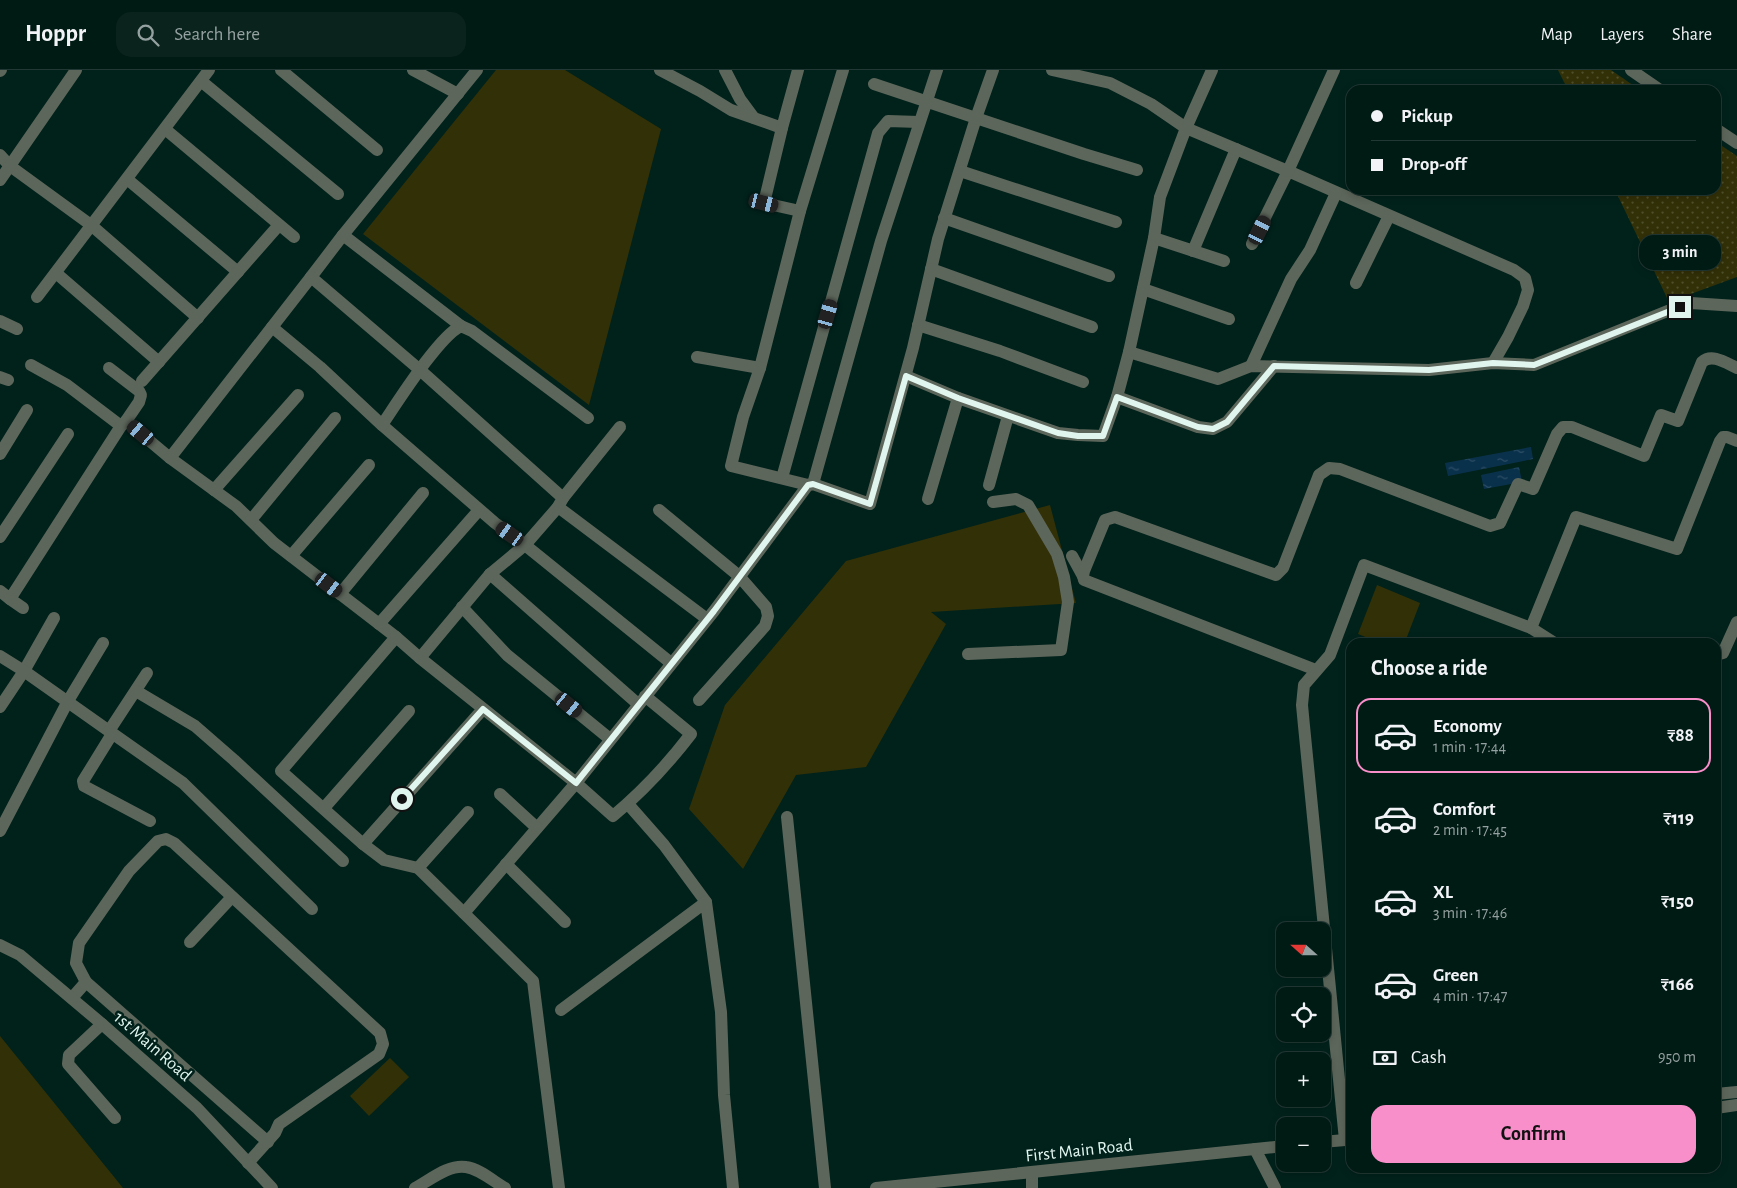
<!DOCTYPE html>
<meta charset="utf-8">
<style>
body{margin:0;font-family:"Alegreya Sans",sans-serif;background:#0a231d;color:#f1f3f6;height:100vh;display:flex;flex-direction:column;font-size:19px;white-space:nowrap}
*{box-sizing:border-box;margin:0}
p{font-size:16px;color:#95a1a0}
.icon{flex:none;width:28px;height:28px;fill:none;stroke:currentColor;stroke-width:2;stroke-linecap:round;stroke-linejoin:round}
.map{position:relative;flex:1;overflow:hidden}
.side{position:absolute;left:1346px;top:568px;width:375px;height:535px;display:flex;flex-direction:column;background:#001a14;border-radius:15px;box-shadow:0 2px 8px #0003,0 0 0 1px #223834}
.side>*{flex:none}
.hud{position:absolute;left:1346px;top:15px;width:375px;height:110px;border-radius:15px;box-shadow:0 2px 8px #0003,0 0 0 1px #223834;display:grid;align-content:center;height:110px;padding:0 25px;background:#001a14}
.needle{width:32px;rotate:291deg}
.buttons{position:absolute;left:1276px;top:852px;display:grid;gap:10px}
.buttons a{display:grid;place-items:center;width:55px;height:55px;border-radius:10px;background:#001a14;box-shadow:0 2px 8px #0003,0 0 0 1px #223834;font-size:25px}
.end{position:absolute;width:22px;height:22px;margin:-11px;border:6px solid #e1f5ef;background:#111;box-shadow:0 0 0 2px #111}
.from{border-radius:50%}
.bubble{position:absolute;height:35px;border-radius:15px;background:#001a14;box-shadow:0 2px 8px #0003,0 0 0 1px #223834;font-size:16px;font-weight:700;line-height:35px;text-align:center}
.car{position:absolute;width:15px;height:30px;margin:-15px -8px;border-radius:6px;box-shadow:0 0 4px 1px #0007;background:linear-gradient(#222 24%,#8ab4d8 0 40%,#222 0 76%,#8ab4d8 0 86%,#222 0)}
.hud b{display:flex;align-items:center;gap:18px;height:48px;font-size:19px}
.hud b+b{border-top:1px solid #223834}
.hud i{width:12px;height:12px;background:#f1f3f6}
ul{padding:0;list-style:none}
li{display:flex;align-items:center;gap:15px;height:75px;margin:0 10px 8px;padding:0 15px;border:2px solid transparent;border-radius:15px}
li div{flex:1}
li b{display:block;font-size:19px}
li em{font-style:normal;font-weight:700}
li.on{border-color:#f98fca}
li>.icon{width:45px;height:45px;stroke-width:1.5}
h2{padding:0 25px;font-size:22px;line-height:60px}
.pay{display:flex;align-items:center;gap:12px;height:55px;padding:0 25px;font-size:19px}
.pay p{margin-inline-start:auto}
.cta{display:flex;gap:10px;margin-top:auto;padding:10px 25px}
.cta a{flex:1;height:58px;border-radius:15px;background:#f98fca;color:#111;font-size:20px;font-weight:700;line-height:58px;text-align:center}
header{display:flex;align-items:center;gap:30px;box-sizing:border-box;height:70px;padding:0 25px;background:#001a14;border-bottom:1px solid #223834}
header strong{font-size:24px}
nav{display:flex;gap:28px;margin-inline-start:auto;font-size:18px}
.search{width:350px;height:45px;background:#0a231d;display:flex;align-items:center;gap:12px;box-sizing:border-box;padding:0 18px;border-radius:15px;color:#95a1a0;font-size:19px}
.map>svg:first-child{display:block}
</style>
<header>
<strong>Hoppr</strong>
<div class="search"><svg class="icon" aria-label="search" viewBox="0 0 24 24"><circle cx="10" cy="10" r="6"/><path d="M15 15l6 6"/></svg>Search here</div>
<nav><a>Map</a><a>Layers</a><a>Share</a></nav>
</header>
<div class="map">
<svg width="1737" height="1118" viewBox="0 0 1737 1118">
<defs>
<pattern id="park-dots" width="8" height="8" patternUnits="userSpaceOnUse" patternTransform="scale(1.25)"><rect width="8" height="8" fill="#323007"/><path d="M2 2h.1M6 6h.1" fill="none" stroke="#4f4f2b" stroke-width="1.8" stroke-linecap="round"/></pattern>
<pattern id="water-ripples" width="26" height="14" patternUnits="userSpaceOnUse" patternTransform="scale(1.25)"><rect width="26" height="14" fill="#0a314c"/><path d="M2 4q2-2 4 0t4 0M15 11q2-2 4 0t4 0" fill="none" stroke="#2d4f66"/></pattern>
</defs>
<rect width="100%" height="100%" fill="#00221b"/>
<g fill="#323007">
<path d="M496,0H565L661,59L589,335L363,164Z"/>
<path d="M1050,435L1076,533L931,542L946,554L866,697L796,705L743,799L689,739L725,635L846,491Z"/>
<path d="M1377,515L1420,533L1405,572H1378L1358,564Z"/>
<path d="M0,966L123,1118H0Z"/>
<path d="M390,988L409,1007L369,1046L350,1026Z"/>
</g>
<g fill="url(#park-dots)">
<path d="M1558,0H1611L1640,20H1568Z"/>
<path d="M1716,72L1737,86V207L1669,232L1615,120H1716Z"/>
</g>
<g fill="url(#water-ripples)">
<path d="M1531,377L1533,389L1448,406L1445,393Z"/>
<path d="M1519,397L1522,412L1484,419L1481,405Z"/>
</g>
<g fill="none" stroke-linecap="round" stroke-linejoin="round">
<g stroke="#5d665b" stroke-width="12">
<path d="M281,0L377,80"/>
<path d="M413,0L458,24"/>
<path d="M660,0L700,21L731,40L782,58L764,133L800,141"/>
<path d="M725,0L740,29L754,48"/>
<path d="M843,0L800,141L760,298L743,347L731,396L808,415L813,414L870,434L913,278L938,169L976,48L993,0"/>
<path d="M1052,0L1110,13L1151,34L1186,58L1212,0"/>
<path d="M1631,0L1660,20"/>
<path d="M0,1L1,0"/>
<path d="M201,11L338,124"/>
<path d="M874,14L1084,84L1137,100"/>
<path d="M782,58L798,0"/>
<path d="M165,59L294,167"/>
<path d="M1716,59L1737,73"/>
<path d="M0,85L10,96L91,155L198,248"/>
<path d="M960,101L1116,152"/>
<path d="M127,109L238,202"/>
<path d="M0,110L76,0"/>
<path d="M944,148L1109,206"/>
<path d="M343,165L461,256"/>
<path d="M1154,168L1224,191"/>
<path d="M1252,174L1288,101L1514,200L1525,208L1528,220L1523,236L1508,267L1493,293"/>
<path d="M1193,181L1236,79"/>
<path d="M931,199L1092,257"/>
<path d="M56,203L159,292"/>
<path d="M311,207L343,165L477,0"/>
<path d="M1356,213L1389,146"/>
<path d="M1143,219L1229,249"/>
<path d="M37,227L209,0"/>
<path d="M0,251L17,259"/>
<path d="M918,255L1000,281L1083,312"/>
<path d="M272,257L320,297L382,355L495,453L525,475L671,593"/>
<path d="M1129,282L1218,309L1251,296L1429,300L1493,293L1534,295L1670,240L1691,233L1737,236"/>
<path d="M697,287L760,298"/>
<path d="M31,295L67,315L121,356"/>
<path d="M1251,296L1291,209L1310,180L1336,123"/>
<path d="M109,298L139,321L141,325L139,332L126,351L170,388"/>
<path d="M906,306L958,328L1058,363L1078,365L1103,366L1117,327L1129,282L1154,168L1160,127L1186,58L1288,101L1334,0"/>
<path d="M0,307L8,310"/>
<path d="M142,311L279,155"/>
<path d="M1117,327L1198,357L1213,359L1227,352L1274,296"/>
<path d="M382,355C397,333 439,266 461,256L472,261L588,348"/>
<path d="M0,384L27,340"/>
<path d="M782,408L878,63L888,51L919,52"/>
<path d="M813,414L881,171L937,0"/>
<path d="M989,415L1008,346"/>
<path d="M214,420L298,325"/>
<path d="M563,428L620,357"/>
<path d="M928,429L958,328"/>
<path d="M558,437L563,428L420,300L311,207L170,388L236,436L274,473L396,567L281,701L363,774L384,790L418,798L533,911L559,1118"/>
<path d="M659,440L739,506L766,537L768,546L765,556L699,630"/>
<path d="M251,450L335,348"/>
<path d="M0,467L68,364"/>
<path d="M291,486L369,395"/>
<path d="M1072,486L1083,506L1084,510L1316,600"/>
<path d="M490,504L638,634"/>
<path d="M1083,506L1084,501L1105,450L1115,447L1276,505L1283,498L1319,405L1329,398L1340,399L1490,456L1500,453L1518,414L1533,419L1557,364L1563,357H1572L1644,386L1661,345L1678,351L1702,292C1712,283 1726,293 1737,298"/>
<path d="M0,521L10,529L121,356L126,351"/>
<path d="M340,524L423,423"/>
<path d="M10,529L23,538"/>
<path d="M462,537L507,585L610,669"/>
<path d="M54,548L24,601L109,661L147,603"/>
<path d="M379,554L479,440"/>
<path d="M1531,558L1553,572"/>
<path d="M396,567L420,588L576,713L464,843"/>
<path d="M968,584L1061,580L1068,532L1064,507L1057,484L1028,435L1016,429L993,432"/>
<path d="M1716,585L1723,583L1737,552"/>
<path d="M0,586L24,601L0,637"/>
<path d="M420,588L490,504L525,475L558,437L707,549"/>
<path d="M136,621L195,656L234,690L343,791"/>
<path d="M645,626L691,664C668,694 642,722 613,746L576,713L714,541L808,415"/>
<path d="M109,661L183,713L312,839"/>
<path d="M112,664L83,711L84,716L150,751"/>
<path d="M500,724L537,758"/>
<path d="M628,734L664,775L706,832"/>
<path d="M324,738L409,641"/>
<path d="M787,747L825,1118"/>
<path d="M0,761L68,631L103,573"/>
<path d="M363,774L483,639"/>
<path d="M506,794L565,852"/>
<path d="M418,798L468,742"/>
<path d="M190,872L232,827"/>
<path d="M86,912L76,893L79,873L129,801L158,771L166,769L174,773L380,963L383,974L379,984L279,1054L275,1063L248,1093"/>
<path d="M72,928L86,912L268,1072"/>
<path d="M561,940L706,832L721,942L724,1025L733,1118"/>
<path d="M102,954L69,985L68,994L115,1048"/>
<path d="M1345,1070L1304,656L1302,635L1304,615L1330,585L1364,495L1531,558L1576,447L1677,479L1720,371L1723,367H1727L1737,371"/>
<path d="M1255,1079L1275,1118"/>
<path d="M1032,1102V1118"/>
</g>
<g stroke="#5d665b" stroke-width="12">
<path d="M0,875L20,885L102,954L197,1038L272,1118"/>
<path d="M1716,1024L1737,1022"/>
<path d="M1716,1038L1737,1035"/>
<path d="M1322,1072L1345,1070L1351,1067"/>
<path d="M415,1118C430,1110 449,1094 466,1097C480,1099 493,1111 505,1118"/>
<path d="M876,1118L1285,1076"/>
</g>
</g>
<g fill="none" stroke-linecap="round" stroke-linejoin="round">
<path stroke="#e1f5ef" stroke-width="6" d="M402,729L483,639L576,713L714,541L808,415L813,414L870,434L906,306L958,328L1058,363L1078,366H1103L1117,327L1198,357L1213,359L1227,352L1274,296L1429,300L1493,293L1534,295L1680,237"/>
</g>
<g text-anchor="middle" stroke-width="5" stroke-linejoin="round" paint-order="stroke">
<g font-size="18" fill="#e1f5ef" stroke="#00221b">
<text transform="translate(153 976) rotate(41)" y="6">1st Main Road</text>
<text transform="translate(1079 1080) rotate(-6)" y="6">First Main Road</text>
</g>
</g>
</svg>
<div class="buttons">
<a><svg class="needle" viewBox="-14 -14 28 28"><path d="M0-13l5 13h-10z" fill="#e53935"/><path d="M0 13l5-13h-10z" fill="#95a1a0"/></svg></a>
<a><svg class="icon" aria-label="locate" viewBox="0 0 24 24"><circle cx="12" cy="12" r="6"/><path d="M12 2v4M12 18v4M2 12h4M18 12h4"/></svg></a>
<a>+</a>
<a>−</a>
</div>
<i class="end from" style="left:402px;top:729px"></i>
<i class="end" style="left:1680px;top:237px"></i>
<div class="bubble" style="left:1639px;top:165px;width:82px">3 min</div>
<i class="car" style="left:764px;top:133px;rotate:104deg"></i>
<i class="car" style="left:1260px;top:160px;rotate:26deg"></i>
<i class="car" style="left:828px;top:244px;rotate:16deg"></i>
<i class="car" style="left:141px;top:363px;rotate:310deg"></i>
<i class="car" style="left:510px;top:464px;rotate:305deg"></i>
<i class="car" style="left:329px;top:515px;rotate:127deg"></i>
<i class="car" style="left:569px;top:635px;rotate:129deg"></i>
<div class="hud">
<b><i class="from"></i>Pickup</b>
<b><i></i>Drop-off</b>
</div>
<section class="side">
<h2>Choose a ride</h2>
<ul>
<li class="on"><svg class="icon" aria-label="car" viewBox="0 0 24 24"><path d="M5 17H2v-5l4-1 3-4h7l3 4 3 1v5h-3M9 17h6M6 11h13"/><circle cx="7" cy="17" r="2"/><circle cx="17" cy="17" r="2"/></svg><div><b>Economy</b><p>1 min · 17:44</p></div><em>₹88</em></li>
<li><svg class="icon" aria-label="car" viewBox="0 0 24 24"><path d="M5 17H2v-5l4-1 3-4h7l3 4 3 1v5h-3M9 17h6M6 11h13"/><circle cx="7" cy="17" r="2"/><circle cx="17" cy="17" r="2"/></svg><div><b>Comfort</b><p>2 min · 17:45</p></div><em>₹119</em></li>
<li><svg class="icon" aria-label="car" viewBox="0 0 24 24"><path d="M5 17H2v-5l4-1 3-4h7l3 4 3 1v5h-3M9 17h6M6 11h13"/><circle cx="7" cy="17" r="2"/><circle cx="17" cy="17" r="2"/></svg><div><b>XL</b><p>3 min · 17:46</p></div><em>₹150</em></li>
<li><svg class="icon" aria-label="car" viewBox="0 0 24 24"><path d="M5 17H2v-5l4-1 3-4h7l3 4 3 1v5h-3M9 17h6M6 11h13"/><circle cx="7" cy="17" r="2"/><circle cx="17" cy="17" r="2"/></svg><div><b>Green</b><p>4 min · 17:47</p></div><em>₹166</em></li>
</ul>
<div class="pay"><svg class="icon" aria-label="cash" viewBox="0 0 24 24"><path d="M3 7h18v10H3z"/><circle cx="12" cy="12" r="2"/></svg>Cash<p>950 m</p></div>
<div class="cta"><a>Confirm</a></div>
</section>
</div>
